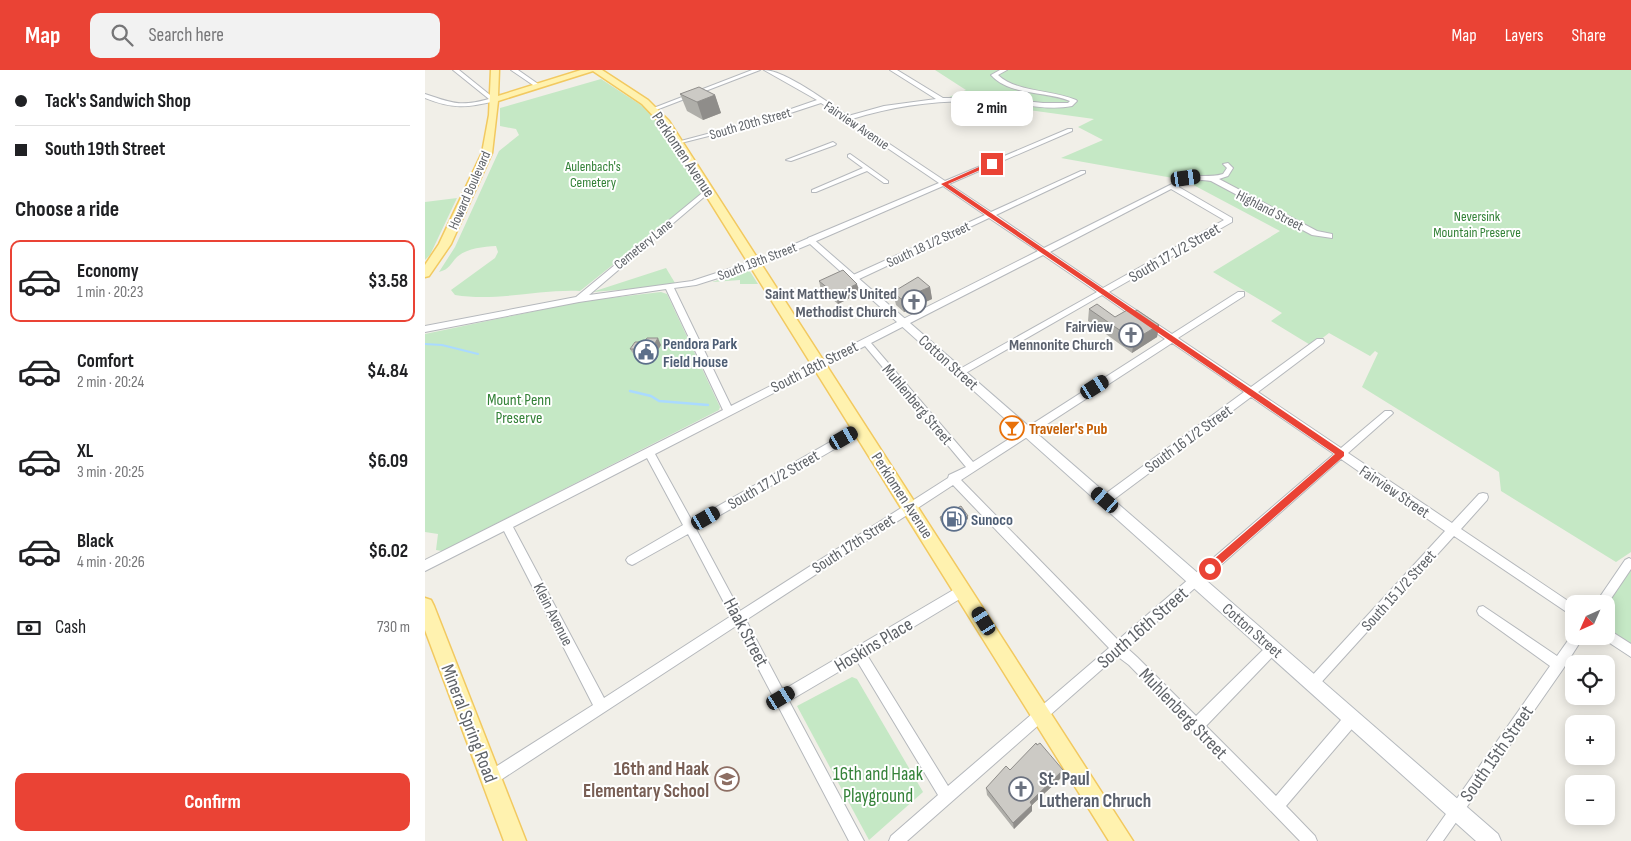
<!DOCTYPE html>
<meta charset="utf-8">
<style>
body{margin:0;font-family:"Sofia Sans Condensed",sans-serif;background:#f2f2f2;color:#202124;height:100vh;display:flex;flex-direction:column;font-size:19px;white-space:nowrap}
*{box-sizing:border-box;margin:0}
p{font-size:16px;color:#757577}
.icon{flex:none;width:28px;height:28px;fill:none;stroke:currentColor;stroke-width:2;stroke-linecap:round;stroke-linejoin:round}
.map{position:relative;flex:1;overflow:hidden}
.sheet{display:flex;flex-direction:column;background:#fff;width:425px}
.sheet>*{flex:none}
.banner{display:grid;align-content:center;height:110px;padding:0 15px;background:#fff}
.needle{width:32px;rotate:225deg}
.tools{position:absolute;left:1140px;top:525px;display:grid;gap:10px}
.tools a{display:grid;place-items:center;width:50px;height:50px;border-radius:10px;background:#fff;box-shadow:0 2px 12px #0003;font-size:25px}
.end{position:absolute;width:22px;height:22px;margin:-11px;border:6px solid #ea4335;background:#fff;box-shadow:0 0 0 2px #fff}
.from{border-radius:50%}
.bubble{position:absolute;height:35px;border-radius:10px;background:#fff;box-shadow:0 2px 12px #0003;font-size:16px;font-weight:700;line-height:35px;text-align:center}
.car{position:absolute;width:15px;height:30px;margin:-15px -8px;border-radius:6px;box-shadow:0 0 4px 1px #0007;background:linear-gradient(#222 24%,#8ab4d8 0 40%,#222 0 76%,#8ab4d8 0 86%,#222 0)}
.banner b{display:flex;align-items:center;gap:18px;height:48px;font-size:19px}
.banner b+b{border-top:1px solid #e0e0e0}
.banner i{width:12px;height:12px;background:#202124}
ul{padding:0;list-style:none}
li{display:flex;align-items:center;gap:15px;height:82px;margin:0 10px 8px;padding:0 5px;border:2px solid transparent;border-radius:10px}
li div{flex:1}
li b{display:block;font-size:19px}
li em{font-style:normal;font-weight:700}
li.active{border-color:#ea4335}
li>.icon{width:45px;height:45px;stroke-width:1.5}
h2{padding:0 15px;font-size:22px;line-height:60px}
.pay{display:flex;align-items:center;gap:12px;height:55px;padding:0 15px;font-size:19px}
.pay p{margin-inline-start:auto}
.action{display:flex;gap:10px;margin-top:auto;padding:10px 15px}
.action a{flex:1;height:58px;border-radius:10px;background:#ea4335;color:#fff;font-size:20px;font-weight:700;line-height:58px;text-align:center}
header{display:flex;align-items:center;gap:30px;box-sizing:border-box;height:70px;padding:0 25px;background:#ea4335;color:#fff}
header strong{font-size:24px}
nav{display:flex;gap:28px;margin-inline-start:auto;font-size:18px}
.search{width:350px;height:45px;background:#f2f2f2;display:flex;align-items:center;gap:12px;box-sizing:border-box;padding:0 18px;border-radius:10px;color:#757577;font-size:19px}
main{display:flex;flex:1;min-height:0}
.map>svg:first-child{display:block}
</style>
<header>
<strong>Map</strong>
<div class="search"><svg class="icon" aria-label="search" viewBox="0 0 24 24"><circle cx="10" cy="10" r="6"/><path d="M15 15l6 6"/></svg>Search here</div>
<nav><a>Map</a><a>Layers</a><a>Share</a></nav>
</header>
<main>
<section class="sheet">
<div class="banner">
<b><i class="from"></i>Tack's Sandwich Shop</b>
<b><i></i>South 19th Street</b>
</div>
<h2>Choose a ride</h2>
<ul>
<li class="active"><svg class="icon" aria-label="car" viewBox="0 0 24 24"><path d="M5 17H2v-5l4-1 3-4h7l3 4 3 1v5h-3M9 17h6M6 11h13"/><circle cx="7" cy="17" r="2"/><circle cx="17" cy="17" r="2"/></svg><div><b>Economy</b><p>1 min · 20:23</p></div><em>$3.58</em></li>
<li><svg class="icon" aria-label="car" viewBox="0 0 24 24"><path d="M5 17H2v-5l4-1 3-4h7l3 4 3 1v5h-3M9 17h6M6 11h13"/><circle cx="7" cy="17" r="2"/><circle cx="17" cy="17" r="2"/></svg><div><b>Comfort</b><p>2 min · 20:24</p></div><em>$4.84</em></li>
<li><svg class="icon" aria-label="car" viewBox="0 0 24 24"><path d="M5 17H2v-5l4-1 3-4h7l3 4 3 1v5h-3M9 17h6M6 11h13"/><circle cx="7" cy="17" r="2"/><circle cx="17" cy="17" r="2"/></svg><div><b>XL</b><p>3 min · 20:25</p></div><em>$6.09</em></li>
<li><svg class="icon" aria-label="car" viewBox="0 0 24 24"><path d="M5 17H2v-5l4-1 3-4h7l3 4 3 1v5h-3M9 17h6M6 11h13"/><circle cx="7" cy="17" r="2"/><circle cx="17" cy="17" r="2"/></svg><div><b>Black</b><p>4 min · 20:26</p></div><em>$6.02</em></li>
</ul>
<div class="pay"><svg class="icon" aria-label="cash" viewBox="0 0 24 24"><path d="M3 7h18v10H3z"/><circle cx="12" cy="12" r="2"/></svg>Cash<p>730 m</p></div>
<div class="action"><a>Confirm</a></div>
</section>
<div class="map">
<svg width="1206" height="771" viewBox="0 0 1206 771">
<rect width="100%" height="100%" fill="#f1efe8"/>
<g fill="#c5e8c5">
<path d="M510,0H1206V482L1191,492L1076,421L1074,402L937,317L953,283L950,281L945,286L904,263L887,276L846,251L857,243L788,202L855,161L759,110L636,88L678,70L653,57L669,49L568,35L558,29L517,30L541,20Z"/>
<path d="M176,9L222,39L235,53L279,122L155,221C114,219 72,232 30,225L26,220L70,188L73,182L71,176C58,177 42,178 32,187C25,194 25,199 14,202L30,177L74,81L94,65L91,59L75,56V38Z"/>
<path d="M32,128L5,185L0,190V132Z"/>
<path d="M241,198L250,213L234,217L167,222Z"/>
<path d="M324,200L333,214H315V210L287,212Z"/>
<path d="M236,222L242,224L295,337L294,340L17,481L11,480L13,464L0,462V264L159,231Z"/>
<path d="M1206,490V581L1181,564V534Z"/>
<path d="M427,607L432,609L498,722L444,770L372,636Z"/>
</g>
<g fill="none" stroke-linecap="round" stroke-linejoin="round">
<path stroke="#aadaff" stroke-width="2" d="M0,274L17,275L53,284"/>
<path stroke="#aadaff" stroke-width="2.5" d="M205,321L226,326L234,331L283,335"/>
<g stroke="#b5b8bc" stroke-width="2">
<g id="street">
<path d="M28,0H34L70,29V31C42,38 27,39 0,28V24C27,33 35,37 64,29Z"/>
<path d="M86,0H93L116,16L111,17Z"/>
<path d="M327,0H335L231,40L226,39Z"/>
<path d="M339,0C360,0 405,34 423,46L459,36L511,29L465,0H472L518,28H572L618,33H643L645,31C621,21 585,26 566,5L575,0H582L573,5C590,22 628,20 651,30L652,31L647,36C622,41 596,33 571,32C522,29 474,34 427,49L520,111L643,59H647V61L524,114L566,142L656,101H660V103L571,145L619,178L759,108C772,104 785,108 798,104L802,98L798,94L803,93L808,98L803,106L794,109L892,161L907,164V168L887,165L786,111C772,109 764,110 752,116L807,148V152L684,222L747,264L813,222H819V226L753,268L826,317L892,269H898L899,271L898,273L833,322L916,378L960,341H966L968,343L966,345L923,383L1027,453L1054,424L1058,423L1062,424L1063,427L1062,430L1036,459L1149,535V547L1029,466L892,617L888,619L884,617L882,613L884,609L1020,461L916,389L702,578L712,587L771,646L844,574L848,572L852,574L854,578L852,582L781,656L851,726L922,643L927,641L932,643L934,648L932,653L861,736L890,766L892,771H875L704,595L692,586L482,771H464L466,766L513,725L432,591L364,631L439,771H424L311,556L71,713L66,715L61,713L59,708L61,703L168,635L79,461L0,501V490L298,340L241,219L154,232L0,262V256L151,227L282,119H286V121L164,225L267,211L328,191H334V195L271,215L249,218L306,336L613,181L564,148L432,210H426V206L560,145L518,116L389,172H383V168L514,113L396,33L335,53L252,74V72L331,51L392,30ZM746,119L799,150L678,218L625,182ZM618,185L672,222L533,300L531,302L533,304H539L677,225L740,269L548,392L446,273ZM747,273L819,322L676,427L675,430L676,433L680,434L684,433L826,327L909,384L693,570L536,410ZM440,276L541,397L524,405L523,408L315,541L271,459L439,362L441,359L439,356H433L267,451L230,384ZM222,388L258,455L203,487L201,490L203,493L207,495L211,493L263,464L306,546L179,628L88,457ZM528,415L684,578L523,716L442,585L543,524L545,520L543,516L539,515L535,516L358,620L321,550Z"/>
<path d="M408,72L411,74L410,75L366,91L361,90Z"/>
<path d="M425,84L463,111V113H459L442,101L391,122H387V120L438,98L423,87V85Z"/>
<path d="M1204,488L1206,489V499L1181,536V534H1170L1200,490Z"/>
<path d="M1058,536L1132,586L1149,562V566H1159L1138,599L1018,771H1002L1125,596L1054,545L1052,541L1054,537Z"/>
<path d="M1181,558L1206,574V587L1177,568L1176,566H1181Z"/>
</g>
</g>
<g stroke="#b6babf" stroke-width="2">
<path id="secondary" d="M386,167L1073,764L1076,771H1051L385,174L335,195L331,196L326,193Z"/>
</g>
<g stroke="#f2c960" stroke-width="3">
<g id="primary">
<path d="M66,0H74L73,26L156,0H177L223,30L244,51L708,771H684L237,55L217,34L168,1L73,31L67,83L26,174L4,206L0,207V195L14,174L57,83L64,45Z"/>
<path d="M0,528L6,530L9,536L101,771H79L0,560Z"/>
</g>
</g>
<use href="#street" fill="#fff" fill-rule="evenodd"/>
<use href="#secondary" fill="#fff" fill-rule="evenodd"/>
<use href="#primary" fill="#fff2af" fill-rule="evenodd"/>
</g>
<g fill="#afaea9">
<path d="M255,24L290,25L296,43L278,50L262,41Z"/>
<path d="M394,211L435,223L413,234L396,220Z"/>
<path d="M505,217L507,229L479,242L471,235L468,222Z"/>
<path d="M664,239L690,247L709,242L734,255L732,267L707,283L663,251Z"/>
<path d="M236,275L226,291L214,290L211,285H209L205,279Z"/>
<path d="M515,447L543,449L522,460L515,450Z"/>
<path d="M585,700L637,707L607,735V741L589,759L562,725L561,718Z"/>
</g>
<g fill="#8f8d8a">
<path d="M290,25L296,43L278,50L272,32Z"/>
<path d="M432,214L435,223L413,234L410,224Z"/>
<path d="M505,217L507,229L479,242L476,229Z"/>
<path d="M734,255L732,267L707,283L709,270Z"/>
<path d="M233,268L236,275L226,291L223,285Z"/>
<path d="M543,446V449L522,460L521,457Z"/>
<path d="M638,700L637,707L607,735V741L589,759L588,753L605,732Z"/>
</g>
<g fill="#cccac5" stroke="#8f8d8a">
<path d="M274,17L290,25L272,32L255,24Z"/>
<path d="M418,200L432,214L410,224L394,211Z"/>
<path d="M493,207L505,217L476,229L468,222Z"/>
<path d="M672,234L690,247L704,239L709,242L712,240L734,255L709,270L664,239Z"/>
<path d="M222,268H233L223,285L210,284L214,279H205L210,272H219Z"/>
<path d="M536,436L543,446L521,457L515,447Z"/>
<path d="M611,673L612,675L615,673L638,700L605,732L607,735L588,753L561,718L581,696L585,700Z"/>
</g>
<path fill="#ea4335" d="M565,92L569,94L523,114L919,382V386L788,501H781V496L910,384L516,114Z"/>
<defs>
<g id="church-ring" transform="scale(1.25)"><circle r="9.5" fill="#fff" stroke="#6b7280" stroke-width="1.5"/><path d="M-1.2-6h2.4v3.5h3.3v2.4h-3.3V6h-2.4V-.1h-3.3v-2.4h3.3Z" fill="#6b7280"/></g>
<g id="civic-ring" transform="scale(1.25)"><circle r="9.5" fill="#fff" stroke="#5c6f8a" stroke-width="1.5"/><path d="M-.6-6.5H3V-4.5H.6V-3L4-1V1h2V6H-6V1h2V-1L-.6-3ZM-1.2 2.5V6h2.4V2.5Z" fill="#5c6f8a"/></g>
<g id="bar-ring" transform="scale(1.25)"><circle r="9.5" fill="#fff" stroke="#e8710a" stroke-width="1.5"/><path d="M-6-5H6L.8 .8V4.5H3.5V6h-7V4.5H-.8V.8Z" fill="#e8710a"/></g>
<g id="fuel-ring" transform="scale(1.25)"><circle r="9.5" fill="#fff" stroke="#5c6f8a" stroke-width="1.5"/><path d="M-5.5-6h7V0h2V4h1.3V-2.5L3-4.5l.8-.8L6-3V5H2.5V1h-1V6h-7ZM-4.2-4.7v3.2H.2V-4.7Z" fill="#5c6f8a"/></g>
<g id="school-ring" transform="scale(1.25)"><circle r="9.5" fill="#fff" stroke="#8d6e63" stroke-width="1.5"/><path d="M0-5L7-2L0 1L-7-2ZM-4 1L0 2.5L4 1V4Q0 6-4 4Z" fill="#8d6e63"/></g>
</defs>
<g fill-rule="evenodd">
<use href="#church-ring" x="489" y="232"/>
<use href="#church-ring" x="706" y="265"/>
<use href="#civic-ring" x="221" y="282"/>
<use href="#bar-ring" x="587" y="358"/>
<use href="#fuel-ring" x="529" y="449"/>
<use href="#school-ring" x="302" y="709"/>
<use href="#church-ring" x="596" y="719"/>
</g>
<g text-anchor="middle" stroke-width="4" stroke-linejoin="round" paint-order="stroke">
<g font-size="14" fill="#5f6368" stroke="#fff">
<text transform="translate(325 53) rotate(-16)" y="5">South 20th Street</text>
<text transform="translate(432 55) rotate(34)" y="5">Fairview Avenue</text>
<text transform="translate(44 120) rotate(-66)" y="5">Howard Boulevard</text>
<text transform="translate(845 140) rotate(27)" y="5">Highland Street</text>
<text transform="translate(218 174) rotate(-39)" y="5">Cemetery Lane</text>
<text transform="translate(503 174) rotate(-25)" y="5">South 18 1/2 Street</text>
<text transform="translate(332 191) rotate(-21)" y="5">South 19th Street</text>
</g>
<g font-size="14" fill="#348238" stroke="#fff">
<text x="168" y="101">Aulenbach's<tspan x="168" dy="16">Cemetery</tspan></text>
<text x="1052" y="151">Neversink<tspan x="1052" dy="16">Mountain Preserve</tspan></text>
</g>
<g font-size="16" fill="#5f6368" stroke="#fff">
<text transform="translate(259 84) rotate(56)" y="6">Perkiomen Avenue</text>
<text transform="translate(749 182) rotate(-30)" y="6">South 17 1/2 Street</text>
<text transform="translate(524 292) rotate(42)" y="6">Cotton Street</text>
<text transform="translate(389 296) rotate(-27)" y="6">South 18th Street</text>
<text transform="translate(493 334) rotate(50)" y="6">Muhlenberg Street</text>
<text transform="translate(763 368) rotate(-36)" y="6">South 16 1/2 Street</text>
<text transform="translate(348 409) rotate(-30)" y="6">South 17 1/2 Street</text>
<text transform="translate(970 421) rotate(34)" y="6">Fairview Street</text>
<text transform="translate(478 425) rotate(57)" y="6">Perkiomen Avenue</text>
<text transform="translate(428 473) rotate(-33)" y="6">South 17th Street</text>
<text transform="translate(973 520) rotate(-48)" y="6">South 15 1/2 Street</text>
<text transform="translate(129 544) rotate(63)" y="6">Klein Avenue</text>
<text transform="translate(828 560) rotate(41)" y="6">Cotton Street</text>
</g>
<g font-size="16" font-weight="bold" fill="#5b616d" stroke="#fff" text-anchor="end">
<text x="472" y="229">Saint Matthew's United<tspan x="472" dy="18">Methodist Church</tspan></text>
<text x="688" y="262">Fairview<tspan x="688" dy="18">Mennonite Church</tspan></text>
</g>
<g font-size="16" font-weight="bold" fill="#4e5e75" stroke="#fff" text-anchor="start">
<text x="238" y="279">Pendora Park<tspan x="238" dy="18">Field House</tspan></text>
<text x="546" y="455">Sunoco</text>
</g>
<g font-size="16" fill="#348238" stroke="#fff">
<text x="94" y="335">Mount Penn<tspan x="94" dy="18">Preserve</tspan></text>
</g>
<g font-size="16" font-weight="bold" fill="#c56008" stroke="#fff" text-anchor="start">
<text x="604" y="364">Traveler's Pub</text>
</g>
<g font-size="19" fill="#5f6368" stroke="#fff">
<text transform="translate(717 557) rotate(-41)" y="7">South 16th Street</text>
<text transform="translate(322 562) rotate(62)" y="7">Haak Street</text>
<text transform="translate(448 574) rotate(-31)" y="7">Hoskins Place</text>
<text transform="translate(759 643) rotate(46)" y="7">Muhlenberg Street</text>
<text transform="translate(45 653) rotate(69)" y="7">Mineral Spring Road</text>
<text transform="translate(1071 683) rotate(-55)" y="7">South 15th Street</text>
</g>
<g font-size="19" font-weight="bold" fill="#785e54" stroke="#fff" text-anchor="end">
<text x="284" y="705">16th and Haak<tspan x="284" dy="22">Elementary School</tspan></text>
</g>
<g font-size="19" fill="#348238" stroke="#fff">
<text x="453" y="710">16th and Haak<tspan x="453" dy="22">Playground</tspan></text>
</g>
<g font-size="19" font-weight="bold" fill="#5b616d" stroke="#fff" text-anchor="start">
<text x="614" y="715">St. Paul<tspan x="614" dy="22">Lutheran Chruch</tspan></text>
</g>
</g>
</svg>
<div class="tools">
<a><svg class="needle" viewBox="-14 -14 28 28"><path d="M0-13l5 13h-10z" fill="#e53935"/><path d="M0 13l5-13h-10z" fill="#757577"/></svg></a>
<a><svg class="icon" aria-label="locate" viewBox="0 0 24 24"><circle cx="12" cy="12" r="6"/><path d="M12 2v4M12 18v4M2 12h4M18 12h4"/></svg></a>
<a>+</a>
<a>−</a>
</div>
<i class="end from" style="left:785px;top:499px"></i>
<i class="end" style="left:567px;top:94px"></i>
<div class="bubble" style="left:526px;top:21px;width:82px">2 min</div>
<i class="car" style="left:761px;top:108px;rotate:82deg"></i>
<i class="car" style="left:670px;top:317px;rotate:58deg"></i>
<i class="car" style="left:419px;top:368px;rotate:60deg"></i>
<i class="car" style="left:680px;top:430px;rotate:311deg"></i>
<i class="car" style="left:281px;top:448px;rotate:60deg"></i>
<i class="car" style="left:559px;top:551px;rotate:328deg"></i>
<i class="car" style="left:356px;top:628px;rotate:59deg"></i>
</div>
</main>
